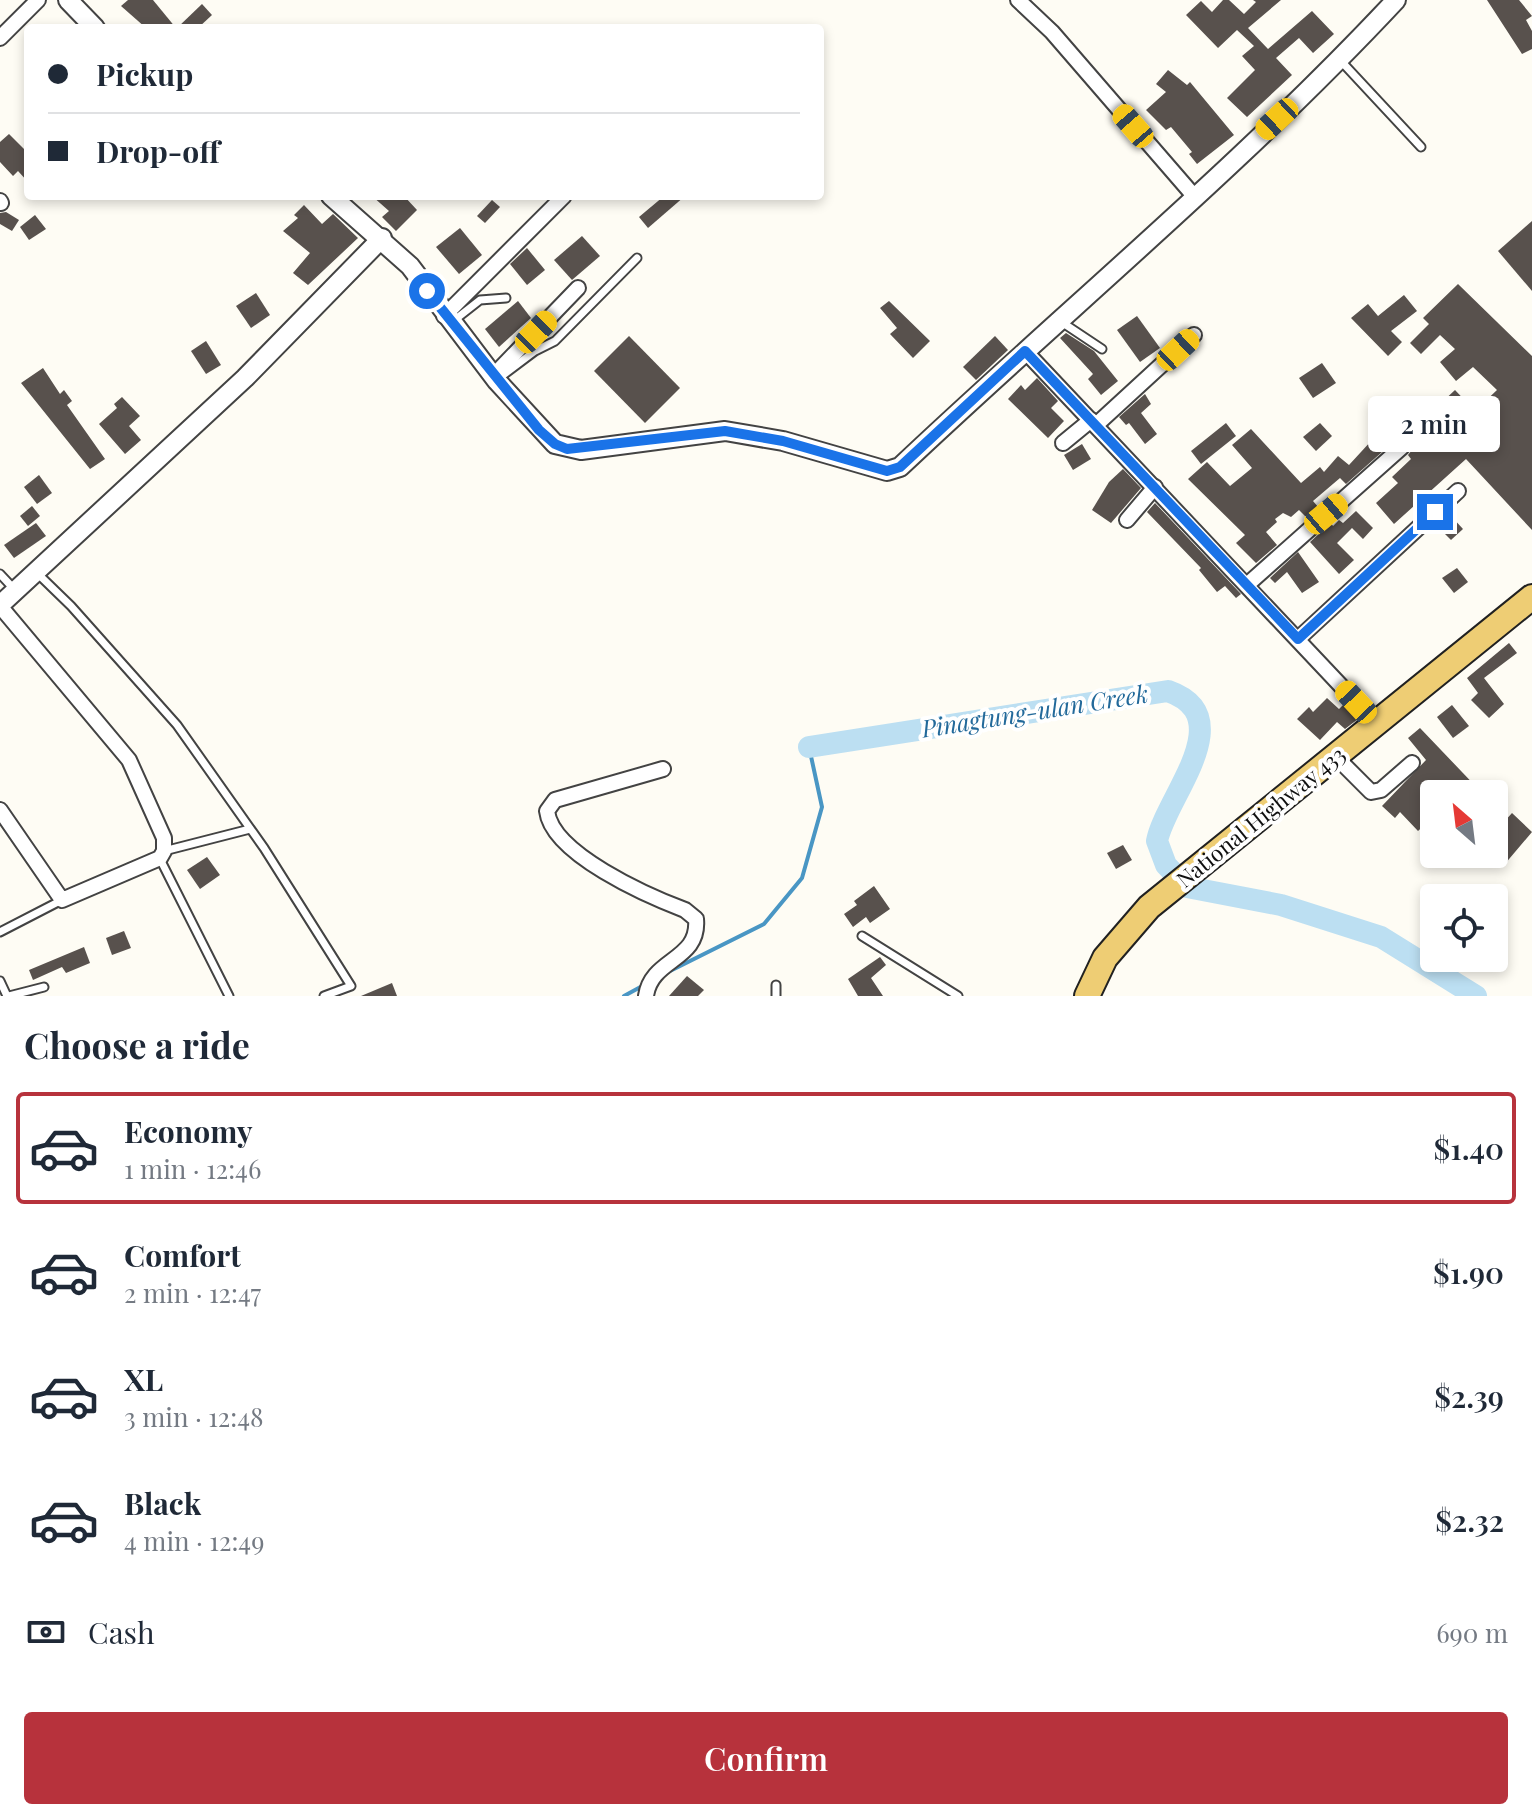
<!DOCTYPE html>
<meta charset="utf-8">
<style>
body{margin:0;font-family:"Playfair Display",serif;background:#f2f2f3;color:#1f2937;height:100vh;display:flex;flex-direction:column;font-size:30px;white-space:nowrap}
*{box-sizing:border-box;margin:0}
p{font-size:26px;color:#747a83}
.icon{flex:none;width:44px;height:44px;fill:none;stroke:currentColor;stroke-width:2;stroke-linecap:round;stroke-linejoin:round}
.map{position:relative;height:996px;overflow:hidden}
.panel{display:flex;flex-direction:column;background:#fff;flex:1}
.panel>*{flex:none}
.banner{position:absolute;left:24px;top:24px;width:800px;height:176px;border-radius:8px;box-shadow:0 4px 12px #0003;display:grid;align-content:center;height:176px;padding:0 24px;background:#fff}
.needle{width:52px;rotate:332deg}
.fabs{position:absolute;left:1420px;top:780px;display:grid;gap:16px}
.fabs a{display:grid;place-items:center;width:88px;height:88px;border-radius:8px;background:#fff;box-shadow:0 4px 12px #0003;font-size:40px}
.end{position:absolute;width:36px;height:36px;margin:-18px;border:10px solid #1a73e8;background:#fff;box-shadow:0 0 0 4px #fff}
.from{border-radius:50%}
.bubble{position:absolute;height:56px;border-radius:8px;background:#fff;box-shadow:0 4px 12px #0003;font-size:26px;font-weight:600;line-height:56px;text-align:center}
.car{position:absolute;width:24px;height:48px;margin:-24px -12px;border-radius:10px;box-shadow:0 0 6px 2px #0007;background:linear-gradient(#f5c518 24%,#345 0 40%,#f5c518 0 76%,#345 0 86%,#f5c518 0)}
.banner b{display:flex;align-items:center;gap:28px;height:76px;font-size:30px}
.banner b+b{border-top:2px solid #e0e1e3}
.banner i{width:20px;height:20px;background:#1f2937}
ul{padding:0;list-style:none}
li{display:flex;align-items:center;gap:24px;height:112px;margin:0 16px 12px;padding:0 8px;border:4px solid transparent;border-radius:8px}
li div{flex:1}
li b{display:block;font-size:30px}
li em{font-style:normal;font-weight:600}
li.active{border-color:#b7323c}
li>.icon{width:72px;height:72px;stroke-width:1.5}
h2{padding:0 24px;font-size:36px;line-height:96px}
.pay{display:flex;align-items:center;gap:20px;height:88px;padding:0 24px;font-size:30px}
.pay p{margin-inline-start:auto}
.cta{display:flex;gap:16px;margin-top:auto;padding:16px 24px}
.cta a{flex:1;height:92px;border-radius:8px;background:#b7323c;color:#fff;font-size:32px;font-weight:600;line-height:92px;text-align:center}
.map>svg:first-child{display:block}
</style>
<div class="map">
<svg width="1532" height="996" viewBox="0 0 1532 996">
<rect width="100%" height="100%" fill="#fefcf4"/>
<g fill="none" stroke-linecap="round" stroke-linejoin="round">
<g stroke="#4996c4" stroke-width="4">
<path d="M668,972L764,924L802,878L822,807L809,747"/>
<path d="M624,996L646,984"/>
</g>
<path stroke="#bcdff2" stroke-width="22" d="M809,747L1168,691C1242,717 1165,798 1157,841L1166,865L1187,887L1281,905L1381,937L1476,996"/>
</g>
<g fill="#58514d">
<path d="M128,0H153L176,28H146L121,6Z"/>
<path d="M1223,0H1229L1244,14L1256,2L1253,0H1281L1248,28L1268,49L1312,11L1334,34L1313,53L1299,38L1276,58L1292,75L1247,117L1227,98L1255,70L1242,56L1254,46L1237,30L1218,48L1186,15L1201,1L1212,12Z"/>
<path d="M1487,0H1519L1532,16L1526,20L1532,31V49L1522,54Z"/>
<path d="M202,4L212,15L198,28H177Z"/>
<path d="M1168,70L1187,85L1190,82L1234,135L1197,164L1189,154L1192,152L1171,127L1166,130L1146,110L1166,92L1156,84Z"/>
<path d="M9,134L28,153V182L18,171L13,176L0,162V142Z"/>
<path d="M372,196H404L417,210L396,231L382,217L389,211Z"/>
<path d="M664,196H685L648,228L639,217Z"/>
<path d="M492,200L500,207L485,223L477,216Z"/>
<path d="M304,205L322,224L333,214L358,238L308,285L293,273L310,253L283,231L298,218L294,215Z"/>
<path d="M6,212L19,220L12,231L0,224V213Z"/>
<path d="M35,215L46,229L29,240L20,227Z"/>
<path d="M1532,221V291L1498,251Z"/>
<path d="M460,228L482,255L459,274L436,247Z"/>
<path d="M582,236L600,256L572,280L554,260Z"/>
<path d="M527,248L545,270L527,285L510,264Z"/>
<path d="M1458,284L1532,356V530L1466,459L1394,524L1376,503L1398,483L1392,477L1411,459L1408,455L1417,444L1415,441L1426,432L1437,446L1459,426L1439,405L1455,390L1475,411L1497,390L1473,367L1456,381L1440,362L1455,349L1440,335L1421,354L1410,343L1429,324L1423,318Z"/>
<path d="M256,293L270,315L251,328L236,306Z"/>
<path d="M1404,295L1417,311L1391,331L1402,342L1388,356L1351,318L1368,304L1378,316Z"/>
<path d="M518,301L531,318L499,347L485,329Z"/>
<path d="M889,301L930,341L913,358L890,334L897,328L880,308Z"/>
<path d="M1137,316L1160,348L1140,362L1117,330Z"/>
<path d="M1066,333L1094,351L1118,381L1101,395L1088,379L1093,374L1060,338Z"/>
<path d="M629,336L680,388L645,423L594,371Z"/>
<path d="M995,336L1008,350L976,380L963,367Z"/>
<path d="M206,341L221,365L206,374L191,351Z"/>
<path d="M1322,363L1336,383L1313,398L1299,378Z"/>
<path d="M43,368L60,394L64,390L72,401L67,405L105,459L90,469L21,383Z"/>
<path d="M1037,378L1058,401L1051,408L1064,421L1048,438L1008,399L1021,385L1025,390Z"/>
<path d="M1145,394L1151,404L1141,413L1157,434L1145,444L1129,423L1126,425L1119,417Z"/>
<path d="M122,397L140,416L129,426L141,440L125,454L99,424L117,408L114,404Z"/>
<path d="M1387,422L1395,433L1382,443L1374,432Z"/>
<path d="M1226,423L1236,436L1201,464L1191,451Z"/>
<path d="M1320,423L1332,436L1316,451L1303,437Z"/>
<path d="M1251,429L1301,483L1320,467L1324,472L1338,456L1349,465L1372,440L1382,452L1346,484L1340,478L1313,501L1319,508L1307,518L1299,510L1291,517L1283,513L1275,519L1277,522L1266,532L1277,545L1256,563L1236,543L1245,535L1188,479L1207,462L1230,486L1252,468L1232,445Z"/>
<path d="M1082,444L1091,459L1073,470L1064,455Z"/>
<path d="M1123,469L1141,488L1111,523L1092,510L1109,482Z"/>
<path d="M39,475L52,493L37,504L24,487Z"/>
<path d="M1155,503L1241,594L1236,598L1225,586L1217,592L1199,570L1201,568L1147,512Z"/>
<path d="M32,506L40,516L28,526L20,516Z"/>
<path d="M1356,511L1373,528L1363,539L1352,528L1337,543L1354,560L1339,574L1310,542L1331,523L1333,526L1339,520L1343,523Z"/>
<path d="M1452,517L1463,529L1451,540L1440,529Z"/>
<path d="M36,523L46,536L14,558L4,545Z"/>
<path d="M1298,552L1319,582L1302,593L1287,572L1275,583L1270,578Z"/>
<path d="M1457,568L1468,582L1454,593L1442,578Z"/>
<path d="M1509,643L1517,653L1484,678L1504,704L1489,718L1471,700L1478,693L1467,678Z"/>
<path d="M1327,698L1339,709L1344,704L1358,719L1345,729L1337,722L1320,740L1297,719L1309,707L1313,712Z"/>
<path d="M1452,705L1469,726L1453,738L1437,717Z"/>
<path d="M1420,728L1483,794H1434V816L1418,831L1400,812L1395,818L1382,806L1426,760L1408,738Z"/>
<path d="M1512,813L1532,832L1504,865L1494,857V847L1500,839L1494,833Z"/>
<path d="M1123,845L1132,860L1116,869L1107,853Z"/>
<path d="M207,857L220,875L200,889L187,870Z"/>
<path d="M874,886L890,909L870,923L866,917L853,927L844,914L857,905L854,901Z"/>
<path d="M124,931L131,948L112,955L106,938Z"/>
<path d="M84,947L90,963L66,973L62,967L33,980L29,970Z"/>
<path d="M880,957L886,965L871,978L883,996H858L848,979Z"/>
<path d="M687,976L704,990L698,996H669Z"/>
<path d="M392,983L397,996H361Z"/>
</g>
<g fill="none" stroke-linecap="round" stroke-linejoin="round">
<g stroke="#434343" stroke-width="11">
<g id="service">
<path d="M1340,60L1421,147"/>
<path d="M1060,321L1102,349"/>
<path d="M452,322L480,300L506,298"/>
<path d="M498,379L535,351L555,341L637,258"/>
<path d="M37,573L71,606L177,725L264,848L351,986L324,996"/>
<path d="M0,574L14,589"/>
<path d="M164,851L250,829"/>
<path d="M160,859L229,996"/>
<path d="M0,932L62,900"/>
<path d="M862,936L958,996"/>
<path d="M0,981L7,996"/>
<path d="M9,996L44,987"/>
<path d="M776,996V985"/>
</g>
</g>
<g stroke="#434343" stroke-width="18">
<g id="minor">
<path d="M1018,0L1052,32L1194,196"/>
<path d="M0,38L38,0"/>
<path d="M0,201L1,203"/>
<path d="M444,316L564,196"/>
<path d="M1025,351L1376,723"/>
<path d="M493,376L578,288"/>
<path d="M1096,425L1194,335"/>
<path d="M1063,443L1091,420"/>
<path d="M1127,520L1155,487"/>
<path d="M1248,584L1402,447"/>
<path d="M0,606L129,760L164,838V851L160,858L62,900L0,810"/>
<path d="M1298,639L1458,491"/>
<path d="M1336,757L1371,792L1381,790L1412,763"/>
<path d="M646,996C651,958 700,961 696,919L685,910C648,896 552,854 547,811L555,800L663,769"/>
</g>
</g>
<g stroke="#434343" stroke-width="22">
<g id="tertiary">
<path d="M68,0L95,28"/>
<path d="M331,196L410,266L497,381L555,444L581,450L725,431L783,441L887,471L900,467C1065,311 1241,166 1396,0"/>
<path d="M0,605L245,378L382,238"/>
</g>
</g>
<g stroke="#212121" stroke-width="28">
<path id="primary" d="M1087,996L1105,958L1149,907L1532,597"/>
</g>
<use href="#service" stroke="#fff" stroke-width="7"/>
<use href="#minor" stroke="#fff" stroke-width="14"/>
<use href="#tertiary" stroke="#fff" stroke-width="18"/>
<use href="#primary" stroke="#eecd74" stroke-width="24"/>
</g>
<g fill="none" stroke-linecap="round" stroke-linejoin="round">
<path stroke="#1a73e8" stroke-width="10" d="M427,291L539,430L555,444L567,449L725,431L783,441L887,471L900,467L1025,351L1298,639L1435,512"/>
</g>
<g text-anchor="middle" stroke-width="8" stroke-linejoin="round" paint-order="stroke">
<g font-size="22" fill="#101010" stroke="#fff">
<text transform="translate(1261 817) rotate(-39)" y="8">National Highway 433</text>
</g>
<g font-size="24" font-style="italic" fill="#22699a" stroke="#fff">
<text transform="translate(1035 712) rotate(-9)" y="8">Pinagtung-ulan Creek</text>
</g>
</g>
</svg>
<div class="fabs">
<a><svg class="needle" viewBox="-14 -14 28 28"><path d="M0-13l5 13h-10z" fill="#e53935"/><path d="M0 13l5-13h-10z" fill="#747a83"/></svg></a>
<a><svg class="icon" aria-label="locate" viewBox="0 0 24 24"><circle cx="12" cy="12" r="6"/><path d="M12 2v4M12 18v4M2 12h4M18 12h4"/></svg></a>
</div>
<i class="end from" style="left:427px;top:291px"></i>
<i class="end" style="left:1435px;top:512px"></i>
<div class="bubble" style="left:1368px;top:396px;width:132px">2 min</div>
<i class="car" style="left:1277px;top:119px;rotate:227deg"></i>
<i class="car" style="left:1133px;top:126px;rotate:319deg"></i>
<i class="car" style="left:536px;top:332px;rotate:44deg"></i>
<i class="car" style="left:1178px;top:350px;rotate:47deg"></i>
<i class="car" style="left:1326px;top:514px;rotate:50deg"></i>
<i class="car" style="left:1356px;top:702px;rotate:317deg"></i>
<div class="banner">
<b><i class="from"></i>Pickup</b>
<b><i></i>Drop-off</b>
</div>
</div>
<section class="panel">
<h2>Choose a ride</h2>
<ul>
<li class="active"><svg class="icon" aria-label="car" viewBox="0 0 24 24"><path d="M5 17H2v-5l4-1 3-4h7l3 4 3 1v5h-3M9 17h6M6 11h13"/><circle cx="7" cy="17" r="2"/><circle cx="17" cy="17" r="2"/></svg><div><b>Economy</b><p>1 min · 12:46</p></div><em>$1.40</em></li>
<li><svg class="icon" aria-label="car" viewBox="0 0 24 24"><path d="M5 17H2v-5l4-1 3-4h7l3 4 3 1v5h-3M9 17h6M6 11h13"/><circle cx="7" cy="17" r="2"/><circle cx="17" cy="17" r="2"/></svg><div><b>Comfort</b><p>2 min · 12:47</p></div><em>$1.90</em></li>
<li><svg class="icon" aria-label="car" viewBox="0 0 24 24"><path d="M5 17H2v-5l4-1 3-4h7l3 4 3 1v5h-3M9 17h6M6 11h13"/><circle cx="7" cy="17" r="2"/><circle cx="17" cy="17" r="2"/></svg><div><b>XL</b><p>3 min · 12:48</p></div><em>$2.39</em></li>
<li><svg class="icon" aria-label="car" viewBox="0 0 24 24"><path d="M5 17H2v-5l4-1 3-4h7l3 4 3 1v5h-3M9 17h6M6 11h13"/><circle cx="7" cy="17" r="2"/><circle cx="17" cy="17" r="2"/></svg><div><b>Black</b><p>4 min · 12:49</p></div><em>$2.32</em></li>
</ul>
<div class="pay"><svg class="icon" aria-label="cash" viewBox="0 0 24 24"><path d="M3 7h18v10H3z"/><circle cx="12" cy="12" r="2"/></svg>Cash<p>690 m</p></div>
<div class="cta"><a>Confirm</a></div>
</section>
